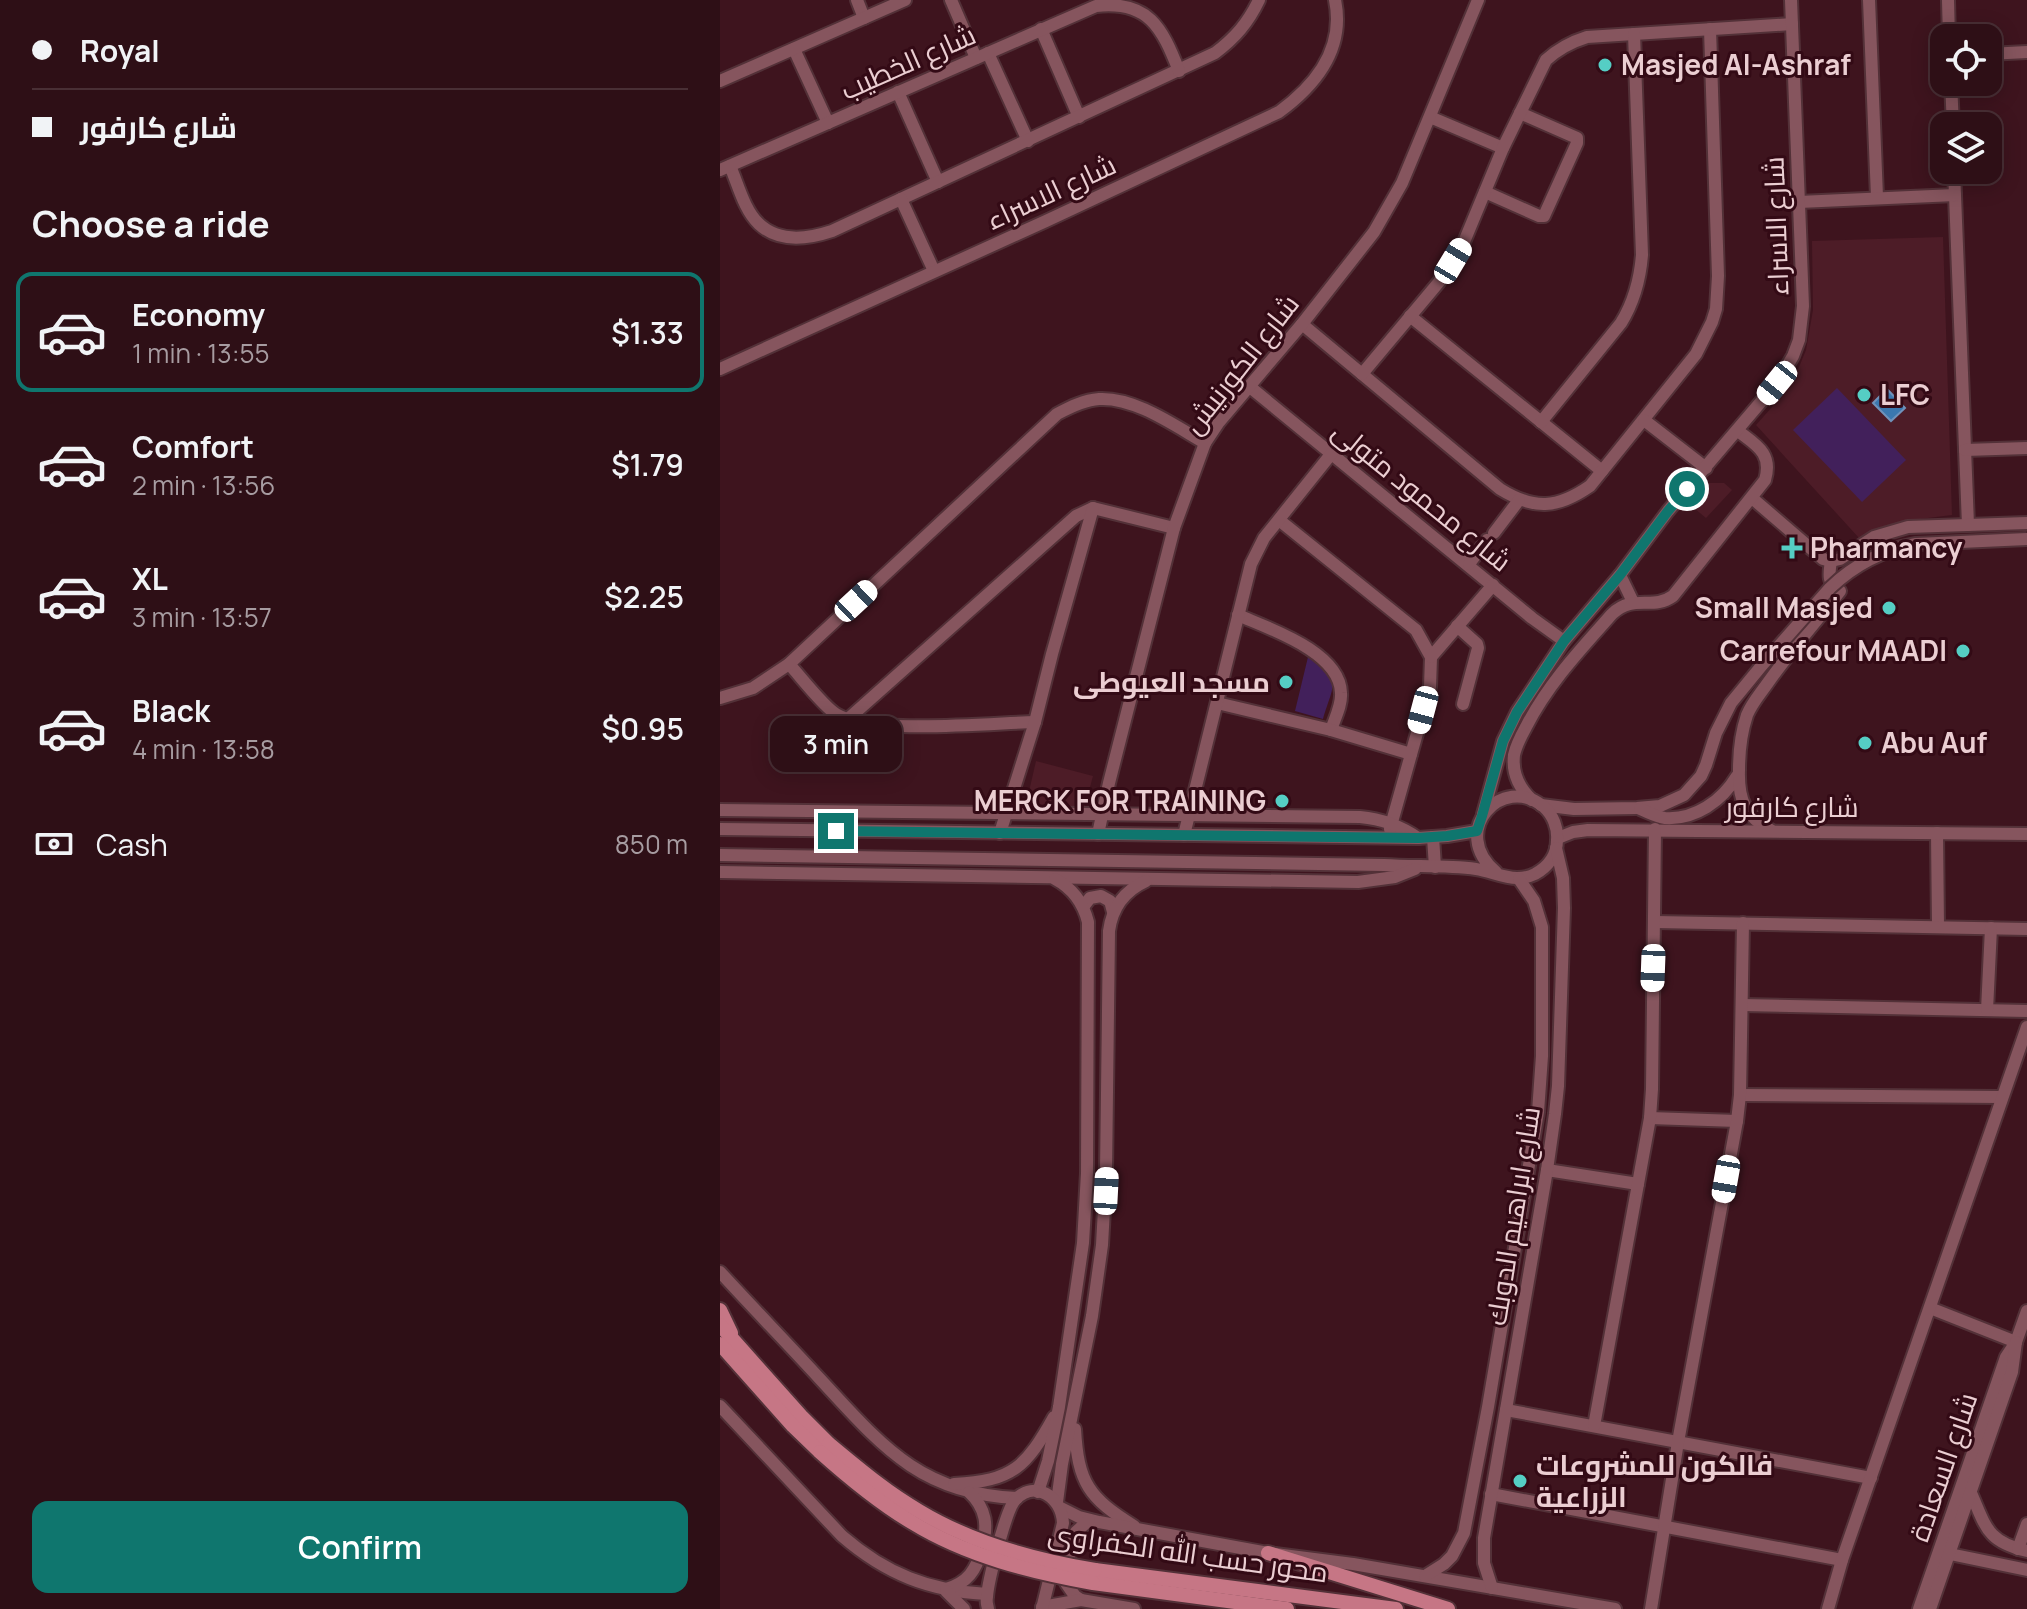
<!DOCTYPE html>
<meta charset="utf-8">
<style>
body{margin:0;font-family:Manrope,Cairo,sans-serif;background:#3a1d23;color:#f1f3f6;height:100vh;display:flex;flex-direction:column;font-size:30px;white-space:nowrap}
*{box-sizing:border-box;margin:0}
p{font-size:26px;color:#a79ca1}
.icon{flex:none;width:44px;height:44px;fill:none;stroke:currentColor;stroke-width:2;stroke-linecap:round;stroke-linejoin:round}
.map{position:relative;flex:1;overflow:hidden}
.side{display:flex;flex-direction:column;background:#2e0f16;width:720px}
.side>*{flex:none}
.banner{display:grid;align-content:center;height:176px;padding:0 32px;background:#2e0f16}
.fabs{position:absolute;left:1210px;top:24px;display:grid;gap:16px}
.fabs a{display:grid;place-items:center;width:72px;height:72px;border-radius:16px;background:#2e0f16;box-shadow:0 4px 20px #0003,0 0 0 2px #492f35;font-size:40px}
.end{position:absolute;width:36px;height:36px;margin:-18px;border:10px solid #0f766e;background:#fff;box-shadow:0 0 0 4px #fff}
.from{border-radius:50%}
.bubble{position:absolute;height:56px;border-radius:16px;background:#2e0f16;box-shadow:0 4px 20px #0003,0 0 0 2px #492f35;font-size:26px;font-weight:600;line-height:56px;text-align:center}
.car{position:absolute;width:24px;height:48px;margin:-24px -12px;border-radius:10px;box-shadow:0 0 6px 2px #0007;background:linear-gradient(#fff 24%,#345 0 40%,#fff 0 76%,#345 0 86%,#fff 0)}
.banner b{display:flex;align-items:center;gap:28px;height:76px;font-size:30px}
.banner b+b{border-top:2px solid #492f35}
.banner i{width:20px;height:20px;background:#f1f3f6}
ul{padding:0;list-style:none}
li{display:flex;align-items:center;gap:24px;height:120px;margin:0 16px 12px;padding:0 16px;border:4px solid transparent;border-radius:16px}
li div{flex:1}
li b{display:block;font-size:30px}
li em{font-style:normal;font-weight:600}
li.current{border-color:#0f766e}
li>.icon{width:72px;height:72px;stroke-width:1.5}
h2{padding:0 32px;font-size:36px;line-height:96px}
.pay{display:flex;align-items:center;gap:20px;height:88px;padding:0 32px;font-size:30px}
.pay p{margin-inline-start:auto}
.primary-button{display:flex;gap:16px;margin-top:auto;padding:16px 32px}
.primary-button a{flex:1;height:92px;border-radius:16px;background:#0f766e;color:#fff;font-size:32px;font-weight:600;line-height:92px;text-align:center}
main{display:flex;flex:1;min-height:0}
.map>svg:first-child{display:block}
</style>
<main>
<section class="side">
<div class="banner">
<b><i class="from"></i>Royal</b>
<b><i></i>شارع كارفور</b>
</div>
<h2>Choose a ride</h2>
<ul>
<li class="current"><svg class="icon" aria-label="car" viewBox="0 0 24 24"><path d="M5 17H2v-5l4-1 3-4h7l3 4 3 1v5h-3M9 17h6M6 11h13"/><circle cx="7" cy="17" r="2"/><circle cx="17" cy="17" r="2"/></svg><div><b>Economy</b><p>1 min · 13:55</p></div><em>$1.33</em></li>
<li><svg class="icon" aria-label="car" viewBox="0 0 24 24"><path d="M5 17H2v-5l4-1 3-4h7l3 4 3 1v5h-3M9 17h6M6 11h13"/><circle cx="7" cy="17" r="2"/><circle cx="17" cy="17" r="2"/></svg><div><b>Comfort</b><p>2 min · 13:56</p></div><em>$1.79</em></li>
<li><svg class="icon" aria-label="car" viewBox="0 0 24 24"><path d="M5 17H2v-5l4-1 3-4h7l3 4 3 1v5h-3M9 17h6M6 11h13"/><circle cx="7" cy="17" r="2"/><circle cx="17" cy="17" r="2"/></svg><div><b>XL</b><p>3 min · 13:57</p></div><em>$2.25</em></li>
<li><svg class="icon" aria-label="car" viewBox="0 0 24 24"><path d="M5 17H2v-5l4-1 3-4h7l3 4 3 1v5h-3M9 17h6M6 11h13"/><circle cx="7" cy="17" r="2"/><circle cx="17" cy="17" r="2"/></svg><div><b>Black</b><p>4 min · 13:58</p></div><em>$0.95</em></li>
</ul>
<div class="pay"><svg class="icon" aria-label="cash" viewBox="0 0 24 24"><path d="M3 7h18v10H3z"/><circle cx="12" cy="12" r="2"/></svg>Cash<p>850 m</p></div>
<div class="primary-button"><a>Confirm</a></div>
</section>
<div class="map">
<svg width="1307" height="1609" viewBox="0 0 1307 1609">
<rect width="100%" height="100%" fill="#3e141e"/>
<g fill="#4d1c27">
<path d="M1223,237L1232,515L1184,521L1154,530L1139,538L1036,425L1052,407L1070,382L1079,367L1086,350L1093,310L1092,241Z"/>
<path d="M987,483H1004L1012,490L986,518L968,503Z"/>
<path d="M316,761L373,776L365,806L305,809Z"/>
</g>
<g fill="#42205b">
<path d="M1117,388L1186,460L1142,502L1073,430Z"/>
<path d="M588,657C621,684 615,680 603,719L575,711Z"/>
</g>
<path fill="#3b78af" stroke="#7092ba" stroke-width="2" d="M1167,389L1185,408L1171,421L1153,403Z"/>
<g fill="none" stroke-linecap="round" stroke-linejoin="round">
<g stroke="#533138" stroke-width="16">
<g id="minor">
<path d="M137,0L144,18"/>
<path d="M231,0L256,58"/>
<path d="M1149,0L1157,197"/>
<path d="M1228,0L1229,38"/>
<path d="M321,29L359,117"/>
<path d="M74,49L108,123"/>
<path d="M268,53L308,141"/>
<path d="M1268,54L1307,52"/>
<path d="M0,81L185,0"/>
<path d="M1231,82L1233,126"/>
<path d="M178,92L218,182"/>
<path d="M710,117L783,148"/>
<path d="M10,166C18,184 24,210 39,224C59,243 88,239 112,231L495,53C515,38 528,23 539,0"/>
<path d="M0,170L376,6C429,0 442,28 459,71"/>
<path d="M1234,170L1248,525"/>
<path d="M765,192L819,216H824L857,143V138L800,113"/>
<path d="M181,199L214,271"/>
<path d="M1079,202L1235,195"/>
<path d="M690,316L882,471"/>
<path d="M582,324L780,489C814,510 837,509 870,486L976,354L992,322L996,309L998,276L990,29"/>
<path d="M0,369L326,221L559,112C596,85 625,48 615,0"/>
<path d="M642,374L719,282L744,242L783,148L826,60C838,49 851,42 867,37L1072,24"/>
<path d="M530,387L812,618L844,641"/>
<path d="M924,420L986,468"/>
<path d="M821,422L901,323C914,302 920,279 922,255L914,34"/>
<path d="M1245,450L1307,448"/>
<path d="M1032,498L1103,559L1111,561L1120,559L1154,537L1188,527L1307,523"/>
<path d="M559,520L696,630L711,657L710,687L670,829"/>
<path d="M774,533L799,500"/>
<path d="M749,564L767,540"/>
<path d="M900,575L913,602"/>
<path d="M518,615C550,629 620,652 621,693C622,705 615,718 611,730"/>
<path d="M737,626L757,644L758,648L743,704"/>
<path d="M711,657L773,585"/>
<path d="M69,664C81,677 103,706 116,714C150,735 272,723 315,722"/>
<path d="M0,698L33,688L69,664L337,414C350,407 364,400 379,399C415,397 455,426 485,443"/>
<path d="M497,703L611,730L691,754"/>
<path d="M128,719L356,516L373,508L454,528"/>
<path d="M812,800C799,788 792,773 794,755C796,746 801,736 806,727C828,684 860,650 892,614C914,593 932,611 953,596L1045,480C1053,453 1036,445 1018,431"/>
<path d="M821,805L854,809L917,808L940,806L964,795L981,776L986,765L996,733L1011,703L1043,664"/>
<path d="M920,809C928,812 937,817 945,818C975,820 1002,801 1017,776"/>
<path d="M0,810L640,817C662,819 679,825 698,838"/>
<path d="M763,814L783,741L797,712L844,641L900,575L948,511L1057,383L1073,356L1079,340L1083,306L1071,0"/>
<path d="M0,829L698,838L727,836L757,831"/>
<path d="M1052,831C1025,816 1018,800 1019,770C1019,751 1021,733 1027,715C1032,703 1040,694 1047,684C1070,651 1096,622 1120,591C1107,585 1109,573 1111,561"/>
<path d="M280,833L315,722L332,654L373,508"/>
<path d="M1217,833L1218,927"/>
<path d="M378,834L389,783L454,528L485,443L499,422L582,324L654,232L682,183L758,0"/>
<path d="M464,835L531,564L544,538L612,453"/>
<path d="M713,837L715,867"/>
<path d="M838,838L853,832L868,830L1307,834"/>
<path d="M0,855L664,865C694,867 725,865 756,869C770,871 783,878 797,878C803,878 809,877 815,874C828,867 837,855 837,840C838,828 833,815 824,807C782,772 728,832 776,872"/>
<path d="M0,872L638,882L675,877L695,869"/>
<path d="M363,907L370,898L381,896L390,901L393,912"/>
<path d="M935,922L1307,929"/>
<path d="M1022,1005L1307,1011"/>
<path d="M1267,1010L1271,928"/>
<path d="M1020,1095L1281,1097"/>
<path d="M930,1118L1017,1121"/>
<path d="M827,1170L918,1184"/>
<path d="M0,1272C33,1308 67,1343 100,1379C161,1445 200,1494 297,1498"/>
<path d="M1210,1308L1296,1342"/>
<path d="M0,1406L122,1536C166,1574 209,1591 267,1594"/>
<path d="M786,1410L1151,1478"/>
<path d="M874,1426L930,1118L932,1089L935,829"/>
<path d="M355,1429C358,1483 369,1498 414,1526"/>
<path d="M234,1484C293,1481 306,1467 334,1417"/>
<path d="M318,1492L328,1461L339,1407L363,1243L367,1173L368,922C363,902 352,888 335,879"/>
<path d="M1251,1493C1266,1527 1267,1542 1307,1551"/>
<path d="M771,1494L1122,1560"/>
<path d="M337,1502L342,1464L372,1316L382,1245L386,1173L389,931C392,908 404,891 426,881"/>
<path d="M341,1508L359,1517L379,1522L548,1553L633,1564L895,1609"/>
<path d="M1298,1549L1307,1524"/>
<path d="M1230,1554L1307,1570"/>
<path d="M705,1576L724,1564L732,1556L744,1533L768,1407L818,1112L822,1056V927L814,901L799,879"/>
<path d="M772,1588L764,1563V1538L827,1170L835,1114L838,1086L844,908L843,878L836,848"/>
<path d="M226,1589C248,1583 256,1570 262,1549C268,1526 267,1509 249,1492"/>
<path d="M226,1591L244,1609"/>
<path d="M361,1600L355,1596L346,1583V1568L356,1532L369,1520"/>
<path d="M322,1607L361,1600L414,1609"/>
<path d="M268,1609C267,1603 266,1603 267,1597C268,1581 286,1510 295,1500C315,1479 342,1497 343,1523L322,1609"/>
<path d="M931,1609L958,1442L1017,1121L1020,1095L1023,923"/>
<path d="M1108,1609L1122,1560L1307,1027"/>
<path d="M1199,1609L1286,1357L1296,1342L1307,1311"/>
<path d="M1210,1609L1292,1372L1296,1342"/>
</g>
</g>
<g stroke="#533138" stroke-width="18">
<g id="major">
<path d="M0,1310L11,1333"/>
<path d="M0,1325L81,1416L109,1444"/>
<path d="M0,1344L73,1426L100,1452"/>
<path d="M548,1553L728,1609"/>
<path d="M375,1570L676,1609"/>
<path d="M373,1583L567,1609"/>
</g>
</g>
<use href="#minor" stroke="#86555e" stroke-width="12"/>
<use href="#major" stroke="#c67685" stroke-width="14"/>
<g stroke="#533138" stroke-width="16" stroke-linecap="butt">
<path id="minor-bridge" d="M1043,664L1110,588C1135,564 1162,550 1196,544L1307,539"/>
</g>
<g stroke="#533138" stroke-width="18" stroke-linecap="butt">
<g id="major-bridge">
<path d="M109,1444C138,1468 166,1492 199,1511C252,1543 314,1560 375,1570"/>
<path d="M100,1452C129,1478 159,1503 193,1523C247,1556 311,1572 373,1583"/>
</g>
</g>
<use href="#minor-bridge" stroke="#86555e" stroke-width="12"/>
<use href="#major-bridge" stroke="#c67685" stroke-width="14"/>
</g>
<g fill="none" stroke-linecap="round" stroke-linejoin="round">
<path stroke="#0f766e" stroke-width="10" d="M116,831L698,838L727,836L757,831L762,816L783,741L797,712L844,641L900,575L948,511L967,489"/>
</g>
<g fill="#55cec4" stroke="#330a15" stroke-width="3">
<circle cx="885" cy="65" r="8"/>
<circle cx="1144" cy="395" r="8"/>
<path d="M1068 536h8v8h8v8h-8v8h-8v-8h-8v-8h8z"/>
<circle cx="1169" cy="608" r="8"/>
<circle cx="1243" cy="651" r="8"/>
<circle cx="566" cy="682" r="8"/>
<circle cx="1145" cy="743" r="8"/>
<circle cx="562" cy="801" r="8"/>
<circle cx="800" cy="1481" r="8"/>
</g>
<g text-anchor="middle" stroke-width="6" stroke-linejoin="round" paint-order="stroke">
<g font-size="28" fill="#ebced2" stroke="#330a15">
<text transform="translate(188 62) rotate(-24)" y="10">شارع الخطيب</text>
<text transform="translate(331 192) rotate(-25)" y="10">شارع الاسراء</text>
<text transform="translate(1056 226) rotate(-92)" y="10">شارع الاسراء</text>
<text transform="translate(521 364) rotate(-52)" y="10">شارع الكورنيش</text>
<text transform="translate(702 496) rotate(39)" y="10">شارع محمود متولى</text>
<text x="1072" y="817">شارع كارفور</text>
<text transform="translate(793 1216) rotate(-81)" y="10">شارع ابراهيم الدوبك</text>
<text transform="translate(1223 1467) rotate(-71)" y="10">شارع السعادة</text>
<text transform="translate(468 1553) rotate(8)" y="10">محور حسب الله الكفراوى</text>
</g>
<g font-size="28" font-weight="bold" fill="#ebced2" stroke="#330a15" text-anchor="start">
<text x="901" y="75">Masjed Al-Ashraf</text>
<text x="1160" y="405">LFC</text>
<text x="1090" y="558">Pharmancy</text>
<text x="1153" y="618" text-anchor="end">Small Masjed</text>
<text x="1227" y="661" text-anchor="end">Carrefour MAADI</text>
<text x="550" y="692" text-anchor="end">مسجد العيوطى</text>
<text x="1161" y="753">Abu Auf</text>
<text x="546" y="811" text-anchor="end">MERCK FOR TRAINING</text>
<text x="816" y="1475">فالكون للمشروعات<tspan x="816" dy="32">الزراعية</tspan></text>
</g>
</g>
</svg>
<div class="fabs">
<a><svg class="icon" aria-label="locate" viewBox="0 0 24 24"><circle cx="12" cy="12" r="6"/><path d="M12 2v4M12 18v4M2 12h4M18 12h4"/></svg></a>
<a><svg class="icon" aria-label="layers" viewBox="0 0 24 24"><path d="M12 4l9 5-9 5-9-5zM3 14l9 5 9-5"/></svg></a>
</div>
<i class="end from" style="left:967px;top:489px"></i>
<i class="end" style="left:116px;top:831px"></i>
<div class="bubble" style="left:50px;top:716px;width:132px">3 min</div>
<i class="car" style="left:733px;top:261px;rotate:31deg"></i>
<i class="car" style="left:1057px;top:383px;rotate:219deg"></i>
<i class="car" style="left:136px;top:601px;rotate:47deg"></i>
<i class="car" style="left:703px;top:710px;rotate:195deg"></i>
<i class="car" style="left:933px;top:968px;rotate:182deg"></i>
<i class="car" style="left:1006px;top:1179px;rotate:190deg"></i>
<i class="car" style="left:386px;top:1191px;rotate:3deg"></i>
</div>
</main>
